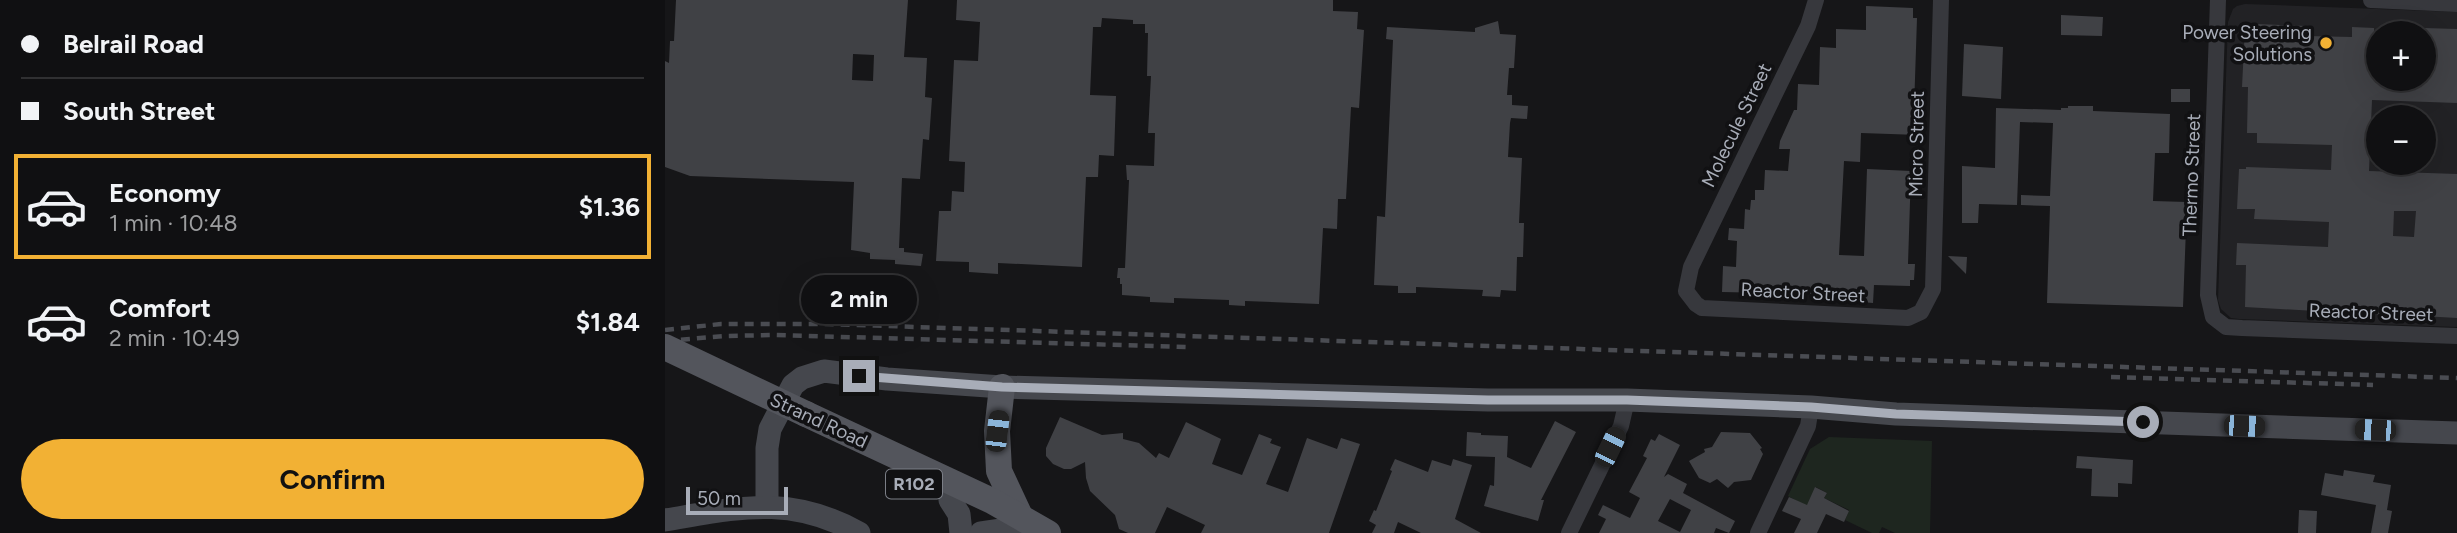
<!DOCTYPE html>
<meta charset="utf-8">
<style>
body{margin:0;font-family:Figtree,sans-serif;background:#19191b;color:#f1f3f6;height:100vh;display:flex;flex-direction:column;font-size:26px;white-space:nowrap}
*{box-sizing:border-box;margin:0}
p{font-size:23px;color:#9c9d9f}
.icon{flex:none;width:38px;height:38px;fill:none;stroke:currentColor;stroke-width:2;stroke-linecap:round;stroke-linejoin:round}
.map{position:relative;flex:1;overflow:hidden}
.drawer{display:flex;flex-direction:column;background:#101012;width:665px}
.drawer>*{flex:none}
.hud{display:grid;align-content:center;height:154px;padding:0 21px;background:#101012}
.tools{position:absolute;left:1701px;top:21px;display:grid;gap:14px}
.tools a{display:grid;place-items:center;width:70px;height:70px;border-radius:50%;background:#101012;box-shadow:0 7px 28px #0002,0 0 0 2px #303032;font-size:35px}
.scale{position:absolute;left:21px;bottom:18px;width:102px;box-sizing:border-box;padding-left:7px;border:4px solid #a8adb8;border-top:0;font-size:19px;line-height:24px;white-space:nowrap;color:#a8adb8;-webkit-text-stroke:5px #111113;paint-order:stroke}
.end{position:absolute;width:32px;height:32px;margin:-16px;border:9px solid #a8adb8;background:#111;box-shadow:0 0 0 4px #111}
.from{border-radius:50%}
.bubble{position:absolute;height:49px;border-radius:24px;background:#101012;box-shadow:0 7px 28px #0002,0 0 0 2px #303032;font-size:23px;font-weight:700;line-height:49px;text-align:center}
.car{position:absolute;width:21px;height:42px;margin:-21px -10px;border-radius:9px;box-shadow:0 0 5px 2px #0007;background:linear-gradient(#222 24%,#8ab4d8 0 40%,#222 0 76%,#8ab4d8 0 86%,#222 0)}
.hud b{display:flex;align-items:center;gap:24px;height:66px;font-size:26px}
.hud b+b{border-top:2px solid #303032}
.hud i{width:18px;height:18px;background:#f1f3f6}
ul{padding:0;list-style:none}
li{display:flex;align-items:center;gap:21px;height:105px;margin:0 14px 10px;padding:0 7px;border:4px solid transparent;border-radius:0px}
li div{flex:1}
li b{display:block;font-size:26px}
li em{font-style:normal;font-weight:700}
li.current{border-color:#f2b134}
li>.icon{width:63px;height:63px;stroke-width:1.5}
.primary-button{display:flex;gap:14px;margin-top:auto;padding:14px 21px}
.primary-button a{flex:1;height:80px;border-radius:42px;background:#f2b134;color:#111;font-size:28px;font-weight:700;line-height:80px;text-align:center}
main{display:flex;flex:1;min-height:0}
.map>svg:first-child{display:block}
</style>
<main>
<section class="drawer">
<div class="hud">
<b><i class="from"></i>Belrail Road</b>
<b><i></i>South Street</b>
</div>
<ul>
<li class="current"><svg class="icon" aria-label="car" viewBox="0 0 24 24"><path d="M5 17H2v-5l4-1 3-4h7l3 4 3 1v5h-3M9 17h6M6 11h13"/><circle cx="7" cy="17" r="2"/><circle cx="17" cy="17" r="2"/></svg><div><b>Economy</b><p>1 min · 10:48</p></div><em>$1.36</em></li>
<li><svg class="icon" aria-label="car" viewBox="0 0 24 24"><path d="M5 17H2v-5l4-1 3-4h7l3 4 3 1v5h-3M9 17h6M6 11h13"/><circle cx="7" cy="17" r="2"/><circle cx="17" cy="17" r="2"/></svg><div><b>Comfort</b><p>2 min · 10:49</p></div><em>$1.84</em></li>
</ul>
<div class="primary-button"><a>Confirm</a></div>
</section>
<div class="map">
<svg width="1792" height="533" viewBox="0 0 1792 533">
<rect width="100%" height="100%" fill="#161618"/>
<path fill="#222225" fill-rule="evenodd" d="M1580,4L1792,12V327L1574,319L1566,318L1556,309L1553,300L1563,22L1568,9L1572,6ZM1713,33H1759V79H1713ZM1713,117H1759V163H1713Z"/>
<path fill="#1e261f" d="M1164,437L1267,441L1265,533H1230L1217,527L1214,533H1207L1180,520L1184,510L1159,498L1162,493L1151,487L1144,508L1123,496L1145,449Z"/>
<g fill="#404145" fill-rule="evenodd">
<path d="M11,0H243L239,57L262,58L260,97L267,98L264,140L258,139L255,179L237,178L234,248H239V252L258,254L256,266L230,264V260L205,259V253L186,250L189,182L25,176L0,167V61L4,63L5,41H9ZM188,54L209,55L208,81L187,80Z"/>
<path d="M292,0H668V11L693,12L692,29L699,30L694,108L686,107L681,199H673L672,229L658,228L654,304L580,301V306L564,305V300L509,298V303L485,302V297L457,295V284H455V278H452L453,268H460L464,180H462L461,165L489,166L490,133H483L486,76H482L483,33H480V24H468V20L437,18L436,27H428L425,95L451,96L449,156L434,155L433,177H421L417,267L333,263V274L304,272V262L271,261L274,211H286L287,191L299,192L300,162L284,161L289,60L313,61L315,22L291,20Z"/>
<path d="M1201,6L1248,8V18H1252L1249,109H1254V135L1196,133L1195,162L1179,161L1174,255L1199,256L1202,169L1246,171L1243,264H1250L1249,280H1245V286L1209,285L1208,303L1197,302V295L1057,292L1058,266L1071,267L1072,241L1063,240L1064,228L1079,229L1080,209L1085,210L1086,200H1090V190H1099L1100,170L1123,171L1125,149H1114L1115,141L1129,110H1132L1133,84L1154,85L1155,47L1171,48V29L1201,30Z"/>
<path d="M1396,15L1438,17L1437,36L1396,35Z"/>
<path d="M833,21L835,34L851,35L849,68H844L842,95H847V105L863,106L862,119L846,118L845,123L843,157L857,158L854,223H859L858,257H852L851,291L836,290L835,297L817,296L818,290L751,287V293H733V286L709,285L712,216L720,217L728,40L721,39L722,27L810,32V28Z"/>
<path d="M1590,24L1641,26V36L1687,37V27L1709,28V33H1713V79H1759V28L1792,29V103L1707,100L1704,171L1792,174V318L1740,315L1741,311L1719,310V315L1580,307L1581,265H1571L1572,243L1663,247L1664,222L1589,219L1590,209H1572L1574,169H1581V167L1666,170L1667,145L1592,143V133H1582L1583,87H1577L1580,27H1590ZM1729,211H1751L1749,237L1728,236Z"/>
<path d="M1299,44L1338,47L1336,99L1297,96Z"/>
<rect x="1506" y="89" width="19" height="13"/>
<path d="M1403,106H1428V111L1505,114L1504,153H1490L1488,201L1522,202L1518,307L1382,303L1385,206L1356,205V195L1385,196L1388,123L1355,122L1352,205L1314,204L1313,223H1297V166L1330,168L1331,108L1396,110V108H1403Z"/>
<path d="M1283,256L1302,257L1301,274Z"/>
<path d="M395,417L437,435L458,433V439L474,443L491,458L494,453L504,458L521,422L556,439L547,464L577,475L594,434L607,439L605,443L616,447L601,484L623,492L642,438L672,449L676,438L695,444L664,533H536L540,525L502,507L490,533H463L454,529L450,515L425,491L421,478L420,462L406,469H399L388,464L381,456V448Z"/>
<path d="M890,421L911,432L876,500H879L873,521L819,506L825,485L829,486L830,457L801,456L802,432L816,433V435L843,436L842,457L866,468Z"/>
<path d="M1056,432L1085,433L1097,448L1095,449L1098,454L1086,480L1069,482L1063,488L1052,479L1045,483L1034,478L1024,461L1040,452L1039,449L1047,447Z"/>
<path d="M994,434L1015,445L999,477L1003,474L1022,484L1018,493L1070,521L1064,533L1051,528L1049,533H934L941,519L933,515L938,505L965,518L975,498L964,492L982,458L978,456L986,439L990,441ZM1005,499L1026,510L1015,532L993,521Z"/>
<path d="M1412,456L1468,460L1467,484L1453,483V497L1426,496L1427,469L1411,468Z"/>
<path d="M730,459L763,472L767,460L786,466L788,459L807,465L790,519L816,533H756L733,522L729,533H707L711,525L704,521L709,510L711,511L727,471L725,470Z"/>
<path d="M1679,470L1710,475L1708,482L1726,485L1722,510L1727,511L1723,533H1706L1711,505L1656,495L1660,473L1678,476Z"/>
<path d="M1150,487L1162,493L1159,498L1184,511L1179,522L1161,514L1152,533H1129L1136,519L1117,511L1124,497L1142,505Z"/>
<path d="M1634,510L1652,511L1651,533H1633Z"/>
</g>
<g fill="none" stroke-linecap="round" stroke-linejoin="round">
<g stroke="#37383d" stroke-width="16">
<path d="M1151,0L1143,26L1026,267L1021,291L1031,304L1037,308L1243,318L1256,312L1268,289L1276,0"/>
<path d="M1553,0L1543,295L1548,317L1561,327L1577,328L1792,336"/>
<path d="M1706,0L1792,4"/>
<path d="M904,533L956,426L962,400"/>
<path d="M1093,533L1143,426L1146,407"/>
</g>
<g stroke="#45474d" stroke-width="23">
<path d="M285,500L294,514L296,533"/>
<path d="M102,506V448L105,429L128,385L137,378L159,371L222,379L337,387L823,400H962L1146,407L1231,414L1792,433"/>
<path d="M0,520C73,508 125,494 194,533"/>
<path d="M316,533L350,528"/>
</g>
<g stroke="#53555c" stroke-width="26">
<path d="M337,387L332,431L334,471L355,516"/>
<path d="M141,414L327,501L383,533"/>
</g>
<g stroke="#4a4c52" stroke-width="4.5" stroke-dasharray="9 7" stroke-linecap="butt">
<path d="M0,330L56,324H161L1792,378"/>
<path d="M0,341L59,336L111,335L522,347"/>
<path d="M1446,377L1708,385"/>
</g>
<path stroke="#53555c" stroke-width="26" d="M0,347L141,414"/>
</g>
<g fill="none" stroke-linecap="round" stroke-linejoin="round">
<path stroke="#a8adb8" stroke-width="9" d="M194,376L337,387L823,400H962L1146,407L1231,414L1478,422"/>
</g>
<circle fill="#f2b134" stroke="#111113" stroke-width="2.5" cx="1661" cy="43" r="7"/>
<g text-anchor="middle" stroke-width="7" stroke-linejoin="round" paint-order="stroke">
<rect fill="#111113" stroke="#7b7e86" stroke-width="2" x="221" y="469.5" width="56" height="29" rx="5"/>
<g font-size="18" font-weight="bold" fill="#a8adb8">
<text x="249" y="490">R102</text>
</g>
<g font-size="19" fill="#a8adb8" stroke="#111113" text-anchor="end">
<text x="1647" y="39">Power Steering<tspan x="1647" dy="22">Solutions</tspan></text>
</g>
<g font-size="19" fill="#a8adb8" stroke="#111113">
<text transform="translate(1071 125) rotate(-64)" y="7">Molecule Street</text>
<text transform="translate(1251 144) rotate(-89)" y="7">Micro Street</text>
<text transform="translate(1526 175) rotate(-88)" y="7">Thermo Street</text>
<text transform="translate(1138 292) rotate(3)" y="7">Reactor Street</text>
<text transform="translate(1706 312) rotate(2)" y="7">Reactor Street</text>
<text transform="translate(154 420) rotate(25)" y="7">Strand Road</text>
</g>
</g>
</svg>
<div class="tools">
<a>+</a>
<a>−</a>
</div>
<div class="scale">50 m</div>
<i class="end from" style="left:1478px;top:422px"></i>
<i class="end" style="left:194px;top:376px"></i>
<div class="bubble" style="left:136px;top:275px;width:116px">2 min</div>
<i class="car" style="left:1579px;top:426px;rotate:92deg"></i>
<i class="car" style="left:1710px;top:430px;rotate:272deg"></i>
<i class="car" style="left:332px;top:431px;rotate:7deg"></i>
<i class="car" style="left:945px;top:447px;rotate:26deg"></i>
</div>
</main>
